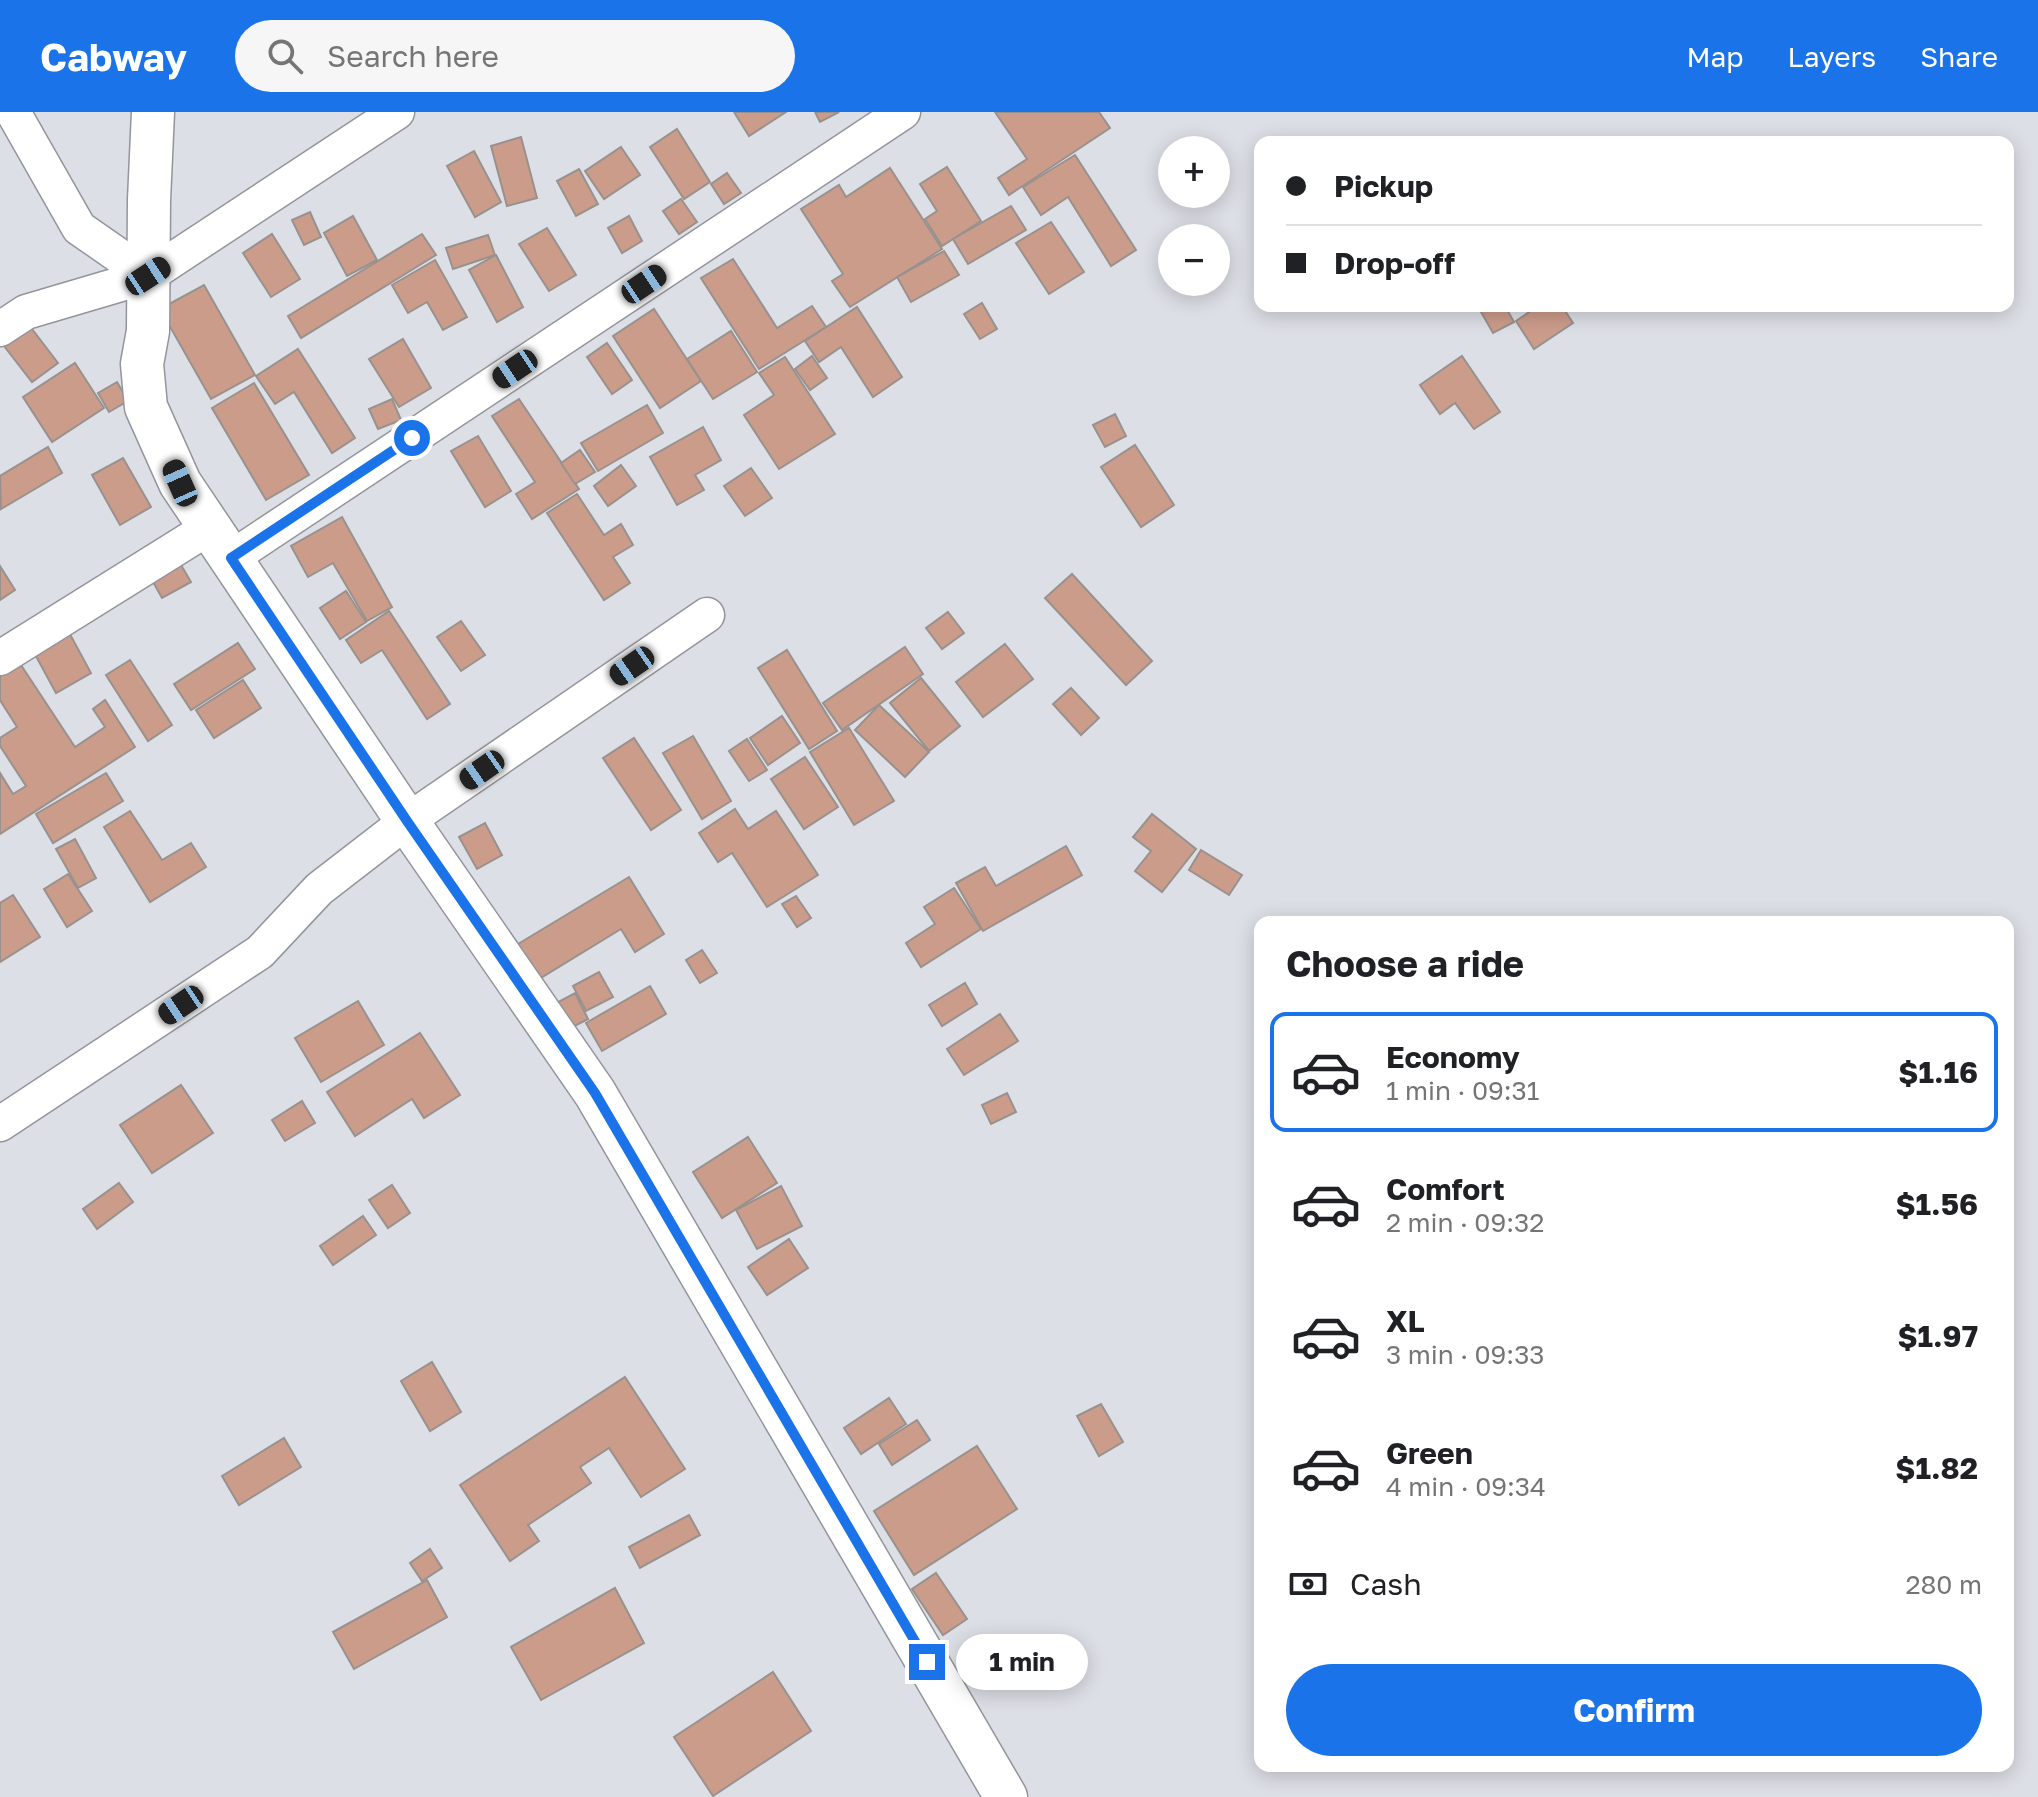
<!DOCTYPE html>
<meta charset="utf-8">
<style>
body{margin:0;font-family:"Golos Text",sans-serif;background:#f6f6f6;color:#202124;height:100vh;display:flex;flex-direction:column;font-size:30px;white-space:nowrap}
*{box-sizing:border-box;margin:0}
p{font-size:26px;color:#757577}
.icon{flex:none;width:44px;height:44px;fill:none;stroke:currentColor;stroke-width:2;stroke-linecap:round;stroke-linejoin:round}
.map{position:relative;flex:1;overflow:hidden}
.side{position:absolute;left:1254px;top:804px;width:760px;height:856px;display:flex;flex-direction:column;background:#fff;border-radius:16px;box-shadow:0 4px 20px #0003}
.side>*{flex:none}
.banner{position:absolute;left:1254px;top:24px;width:760px;height:176px;border-radius:16px;box-shadow:0 4px 20px #0003;display:grid;align-content:center;height:176px;padding:0 32px;background:#fff}
.fabs{position:absolute;left:1158px;top:24px;display:grid;gap:16px}
.fabs a{display:grid;place-items:center;width:72px;height:72px;border-radius:50%;background:#fff;box-shadow:0 4px 20px #0003;font-size:40px}
.end{position:absolute;width:36px;height:36px;margin:-18px;border:10px solid #1a73e8;background:#fff;box-shadow:0 0 0 4px #fff}
.from{border-radius:50%}
.bubble{position:absolute;height:56px;border-radius:28px;background:#fff;box-shadow:0 4px 20px #0003;font-size:26px;font-weight:700;line-height:56px;text-align:center}
.car{position:absolute;width:24px;height:48px;margin:-24px -12px;border-radius:10px;box-shadow:0 0 6px 2px #0007;background:linear-gradient(#222 24%,#8ab4d8 0 40%,#222 0 76%,#8ab4d8 0 86%,#222 0)}
.banner b{display:flex;align-items:center;gap:28px;height:76px;font-size:30px}
.banner b+b{border-top:2px solid #e0e0e0}
.banner i{width:20px;height:20px;background:#202124}
ul{padding:0;list-style:none}
li{display:flex;align-items:center;gap:24px;height:120px;margin:0 16px 12px;padding:0 16px;border:4px solid transparent;border-radius:16px}
li div{flex:1}
li b{display:block;font-size:30px}
li em{font-style:normal;font-weight:700}
li.selected{border-color:#1a73e8}
li>.icon{width:72px;height:72px;stroke-width:1.5}
h2{padding:0 32px;font-size:36px;line-height:96px}
.pay{display:flex;align-items:center;gap:20px;height:88px;padding:0 32px;font-size:30px}
.pay p{margin-inline-start:auto}
.button{display:flex;gap:16px;margin-top:auto;padding:16px 32px}
.button a{flex:1;height:92px;border-radius:48px;background:#1a73e8;color:#fff;font-size:32px;font-weight:700;line-height:92px;text-align:center}
header{display:flex;align-items:center;gap:48px;box-sizing:border-box;height:112px;padding:0 40px;background:#1a73e8;color:#fff}
header strong{font-size:38px}
nav{display:flex;gap:44px;margin-inline-start:auto;font-size:28px}
.search{width:560px;height:72px;background:#f6f6f6;display:flex;align-items:center;gap:20px;box-sizing:border-box;padding:0 28px;border-radius:44px;color:#757577;font-size:30px}
.map>svg:first-child{display:block}
</style>
<header>
<strong>Cabway</strong>
<div class="search"><svg class="icon" aria-label="search" viewBox="0 0 24 24"><circle cx="10" cy="10" r="6"/><path d="M15 15l6 6"/></svg>Search here</div>
<nav><a>Map</a><a>Layers</a><a>Share</a></nav>
</header>
<div class="map">
<svg width="2038" height="1685" viewBox="0 0 2038 1685">
<rect width="100%" height="100%" fill="#dddfe6"/>
<g fill="#cc9c8b" stroke="#99918e" stroke-width="2">
<path d="M734,0H786L749,24Z"/>
<path d="M815,0H839L820,10Z"/>
<path d="M995,0H1099L1110,16L1009,83L998,66L1027,47Z"/>
<path d="M677,17L710,70L684,87L650,35Z"/>
<path d="M521,25L537,86L507,94L491,34Z"/>
<path d="M621,35L640,63L604,87L585,59Z"/>
<path d="M474,39L501,90L475,105L447,54Z"/>
<path d="M1075,43L1136,138L1111,154L1068,85L1041,103L1023,75Z"/>
<path d="M947,55L981,109L942,134L925,107L937,99L920,72Z"/>
<path d="M890,56L942,137L850,195L832,169L843,162L801,97L839,73L846,85Z"/>
<path d="M579,57L598,92L576,104L557,69Z"/>
<path d="M727,61L741,81L724,92L711,72Z"/>
<path d="M681,87L697,110L679,122L663,99Z"/>
<path d="M1011,94L1026,118L968,152L953,127Z"/>
<path d="M310,100L321,125L304,133L292,108Z"/>
<path d="M353,104L377,148L347,164L324,121Z"/>
<path d="M629,104L642,129L622,141L608,116Z"/>
<path d="M1051,110L1084,160L1049,182L1016,131Z"/>
<path d="M547,116L576,163L549,179L519,132Z"/>
<path d="M272,122L300,167L271,185L243,141Z"/>
<path d="M422,122L436,143L301,226L288,204Z"/>
<path d="M488,123L495,143L453,157L446,136Z"/>
<path d="M944,139L959,163L911,190L897,165Z"/>
<path d="M496,143L523,195L497,210L469,158Z"/>
<path d="M733,147L777,216L812,194L826,215L759,257L701,166Z"/>
<path d="M435,148L467,205L443,218L427,190L408,201L392,173Z"/>
<path d="M204,173L255,263L211,287L160,197Z"/>
<path d="M982,191L997,217L980,227L964,202Z"/>
<path d="M1487,194H1505L1514,210L1493,221L1480,198Z"/>
<path d="M1538,194H1562L1573,211L1534,237L1516,209Z"/>
<path d="M857,195L902,265L873,285L841,235L819,250L805,229Z"/>
<path d="M654,197L701,269L660,296L613,224Z"/>
<path d="M29,213L58,251L32,270L4,234Z"/>
<path d="M731,219L757,260L713,287L687,247Z"/>
<path d="M403,227L431,276L399,295L369,247Z"/>
<path d="M607,231L632,268L612,282L587,245Z"/>
<path d="M298,237L355,326L332,341L294,280L275,292L256,264Z"/>
<path d="M812,244L827,266L810,278L795,257Z"/>
<path d="M1462,244L1500,300L1474,317L1455,291L1440,302L1420,273Z"/>
<path d="M785,245L835,322L779,357L744,303L774,283L759,261Z"/>
<path d="M75,251L104,296L52,330L23,285Z"/>
<path d="M117,270L128,289L109,300L98,281Z"/>
<path d="M254,271L309,363L266,388L212,296Z"/>
<path d="M392,287L401,308L378,317L369,297Z"/>
<path d="M519,287L579,377L532,407L516,382L535,370L492,304Z"/>
<path d="M647,293L663,321L598,359L581,331Z"/>
<path d="M1115,302L1126,324L1105,335L1093,313Z"/>
<path d="M703,315L721,348L695,363L704,378L677,393L650,345Z"/>
<path d="M478,324L511,379L485,395L451,339Z"/>
<path d="M1135,333L1174,393L1141,415L1101,355Z"/>
<path d="M48,335L62,361L1,397L0,364Z"/>
<path d="M580,338L595,360L575,372L561,351Z"/>
<path d="M123,346L151,395L120,413L92,363Z"/>
<path d="M621,353L636,374L608,394L594,374Z"/>
<path d="M751,356L772,386L745,404L724,374Z"/>
<path d="M577,382L604,423L621,412L633,433L613,445L630,471L604,488L547,401Z"/>
<path d="M342,405L392,495L367,509L333,451L308,465L291,434Z"/>
<path d="M177,446L191,470L162,486L148,461Z"/>
<path d="M0,454L15,478L0,488Z"/>
<path d="M1072,462L1152,549L1126,573L1045,486Z"/>
<path d="M346,479L366,510L340,527L320,496Z"/>
<path d="M389,499L450,592L427,607L382,538L361,551L346,528Z"/>
<path d="M948,500L964,521L942,537L926,516Z"/>
<path d="M461,509L485,543L461,559L437,525Z"/>
<path d="M66,515L91,561L56,581L31,535Z"/>
<path d="M238,531L255,557L191,598L174,572Z"/>
<path d="M1005,532L1033,567L983,605L956,570Z"/>
<path d="M905,535L923,562L842,618L823,591Z"/>
<path d="M787,538L837,619L809,637L758,556Z"/>
<path d="M130,548L172,613L148,629L106,563Z"/>
<path d="M19,550L75,635L105,615L93,597L105,588L135,635L0,722V661L13,682L26,674L0,634V626L17,615L0,588V562Z"/>
<path d="M921,566L960,614L929,639L890,591Z"/>
<path d="M243,568L261,596L214,626L196,598Z"/>
<path d="M1071,576L1099,606L1081,623L1053,592Z"/>
<path d="M879,593L929,640L905,665L855,618Z"/>
<path d="M782,604L800,631L768,653L750,626Z"/>
<path d="M849,616L894,689L854,713L810,640Z"/>
<path d="M693,624L731,689L702,707L663,641Z"/>
<path d="M634,626L681,698L651,718L603,646Z"/>
<path d="M747,627L767,658L749,669L729,639Z"/>
<path d="M805,645L838,695L804,717L771,667Z"/>
<path d="M106,661L123,689L53,731L36,702Z"/>
<path d="M735,697L748,717L776,699L818,763L767,795L732,741L718,750L699,721Z"/>
<path d="M130,699L162,748L191,731L206,755L150,790L104,715Z"/>
<path d="M1152,702L1196,737L1162,780L1135,759L1151,739L1133,725Z"/>
<path d="M485,711L502,743L477,757L459,725Z"/>
<path d="M75,727L96,766L78,776L56,737Z"/>
<path d="M1066,734L1082,763L983,819L956,771L985,755L996,774Z"/>
<path d="M1201,738L1242,763L1229,783L1189,758Z"/>
<path d="M68,762L92,799L67,815L44,777Z"/>
<path d="M629,765L664,822L635,840L621,817L539,867L518,832Z"/>
<path d="M954,776L981,817L921,855L906,831L935,812L924,795Z"/>
<path d="M13,783L40,825L0,850V791Z"/>
<path d="M796,784L811,806L797,815L782,792Z"/>
<path d="M702,838L717,861L700,871L686,848Z"/>
<path d="M599,860L613,885L586,899L573,874Z"/>
<path d="M965,871L977,892L942,914L929,893Z"/>
<path d="M650,874L666,902L602,939L586,911Z"/>
<path d="M575,881L588,907L565,919L551,894Z"/>
<path d="M358,889L384,933L321,970L295,926Z"/>
<path d="M1000,902L1018,929L964,963L947,937Z"/>
<path d="M420,921L460,983L424,1006L412,987L355,1024L327,980Z"/>
<path d="M181,973L213,1021L152,1061L120,1013Z"/>
<path d="M1007,981L1016,1000L991,1012L982,993Z"/>
<path d="M302,989L315,1011L285,1029L272,1008Z"/>
<path d="M748,1025L777,1071L722,1106L693,1060Z"/>
<path d="M119,1071L133,1090L97,1117L83,1097Z"/>
<path d="M392,1073L410,1101L388,1116L369,1088Z"/>
<path d="M781,1074L802,1114L757,1137L736,1098Z"/>
<path d="M363,1104L376,1123L333,1153L320,1134Z"/>
<path d="M789,1127L808,1156L767,1183L748,1155Z"/>
<path d="M432,1250L461,1300L430,1319L401,1269Z"/>
<path d="M625,1265L685,1357L641,1385L609,1336L580,1355L591,1371L528,1413L539,1429L510,1449L460,1373Z"/>
<path d="M889,1286L906,1312L861,1342L844,1316Z"/>
<path d="M1101,1292L1123,1330L1099,1344L1077,1304Z"/>
<path d="M917,1308L930,1328L892,1353L879,1332Z"/>
<path d="M284,1326L301,1355L239,1393L222,1364Z"/>
<path d="M977,1334L1017,1397L914,1463L874,1399Z"/>
<path d="M689,1403L700,1423L640,1456L629,1435Z"/>
<path d="M430,1437L442,1456L422,1469L410,1451Z"/>
<path d="M936,1461L967,1507L943,1523L912,1477Z"/>
<path d="M427,1468L447,1505L354,1557L333,1520Z"/>
<path d="M615,1476L644,1531L541,1588L511,1535Z"/>
<path d="M773,1560L811,1619L713,1684L674,1625Z"/>
</g>
<g fill="none" stroke-linecap="round" stroke-linejoin="round">
<g stroke="#93959c" stroke-width="37">
<g id="minor">
<path d="M13,0L79,116L148,164"/>
<path d="M0,217L26,200L148,164L397,0"/>
<path d="M231,446L903,0"/>
<path d="M0,546L210,415"/>
<path d="M0,1012L260,840L319,777L407,709L707,503"/>
</g>
</g>
<g stroke="#93959c" stroke-width="45">
<path id="tertiary" d="M153,0L149,88L148,219L142,252L146,295L180,371L407,709L595,981L1006,1685"/>
</g>
<use href="#minor" stroke="#fff" stroke-width="34"/>
<use href="#tertiary" stroke="#fff" stroke-width="42"/>
</g>
<g fill="none" stroke-linecap="round" stroke-linejoin="round">
<path stroke="#1a73e8" stroke-width="10" d="M412,326L231,446L407,709L595,981L927,1550"/>
</g>
</svg>
<div class="fabs">
<a>+</a>
<a>−</a>
</div>
<i class="end from" style="left:412px;top:326px"></i>
<i class="end" style="left:927px;top:1550px"></i>
<div class="bubble" style="left:956px;top:1522px;width:132px">1 min</div>
<i class="car" style="left:148px;top:164px;rotate:57deg"></i>
<i class="car" style="left:644px;top:172px;rotate:56deg"></i>
<i class="car" style="left:515px;top:257px;rotate:236deg"></i>
<i class="car" style="left:180px;top:371px;rotate:336deg"></i>
<i class="car" style="left:632px;top:554px;rotate:235deg"></i>
<i class="car" style="left:482px;top:658px;rotate:235deg"></i>
<i class="car" style="left:181px;top:893px;rotate:236deg"></i>
<div class="banner">
<b><i class="from"></i>Pickup</b>
<b><i></i>Drop-off</b>
</div>
<section class="side">
<h2>Choose a ride</h2>
<ul>
<li class="selected"><svg class="icon" aria-label="car" viewBox="0 0 24 24"><path d="M5 17H2v-5l4-1 3-4h7l3 4 3 1v5h-3M9 17h6M6 11h13"/><circle cx="7" cy="17" r="2"/><circle cx="17" cy="17" r="2"/></svg><div><b>Economy</b><p>1 min · 09:31</p></div><em>$1.16</em></li>
<li><svg class="icon" aria-label="car" viewBox="0 0 24 24"><path d="M5 17H2v-5l4-1 3-4h7l3 4 3 1v5h-3M9 17h6M6 11h13"/><circle cx="7" cy="17" r="2"/><circle cx="17" cy="17" r="2"/></svg><div><b>Comfort</b><p>2 min · 09:32</p></div><em>$1.56</em></li>
<li><svg class="icon" aria-label="car" viewBox="0 0 24 24"><path d="M5 17H2v-5l4-1 3-4h7l3 4 3 1v5h-3M9 17h6M6 11h13"/><circle cx="7" cy="17" r="2"/><circle cx="17" cy="17" r="2"/></svg><div><b>XL</b><p>3 min · 09:33</p></div><em>$1.97</em></li>
<li><svg class="icon" aria-label="car" viewBox="0 0 24 24"><path d="M5 17H2v-5l4-1 3-4h7l3 4 3 1v5h-3M9 17h6M6 11h13"/><circle cx="7" cy="17" r="2"/><circle cx="17" cy="17" r="2"/></svg><div><b>Green</b><p>4 min · 09:34</p></div><em>$1.82</em></li>
</ul>
<div class="pay"><svg class="icon" aria-label="cash" viewBox="0 0 24 24"><path d="M3 7h18v10H3z"/><circle cx="12" cy="12" r="2"/></svg>Cash<p>280 m</p></div>
<div class="button"><a>Confirm</a></div>
</section>
</div>
